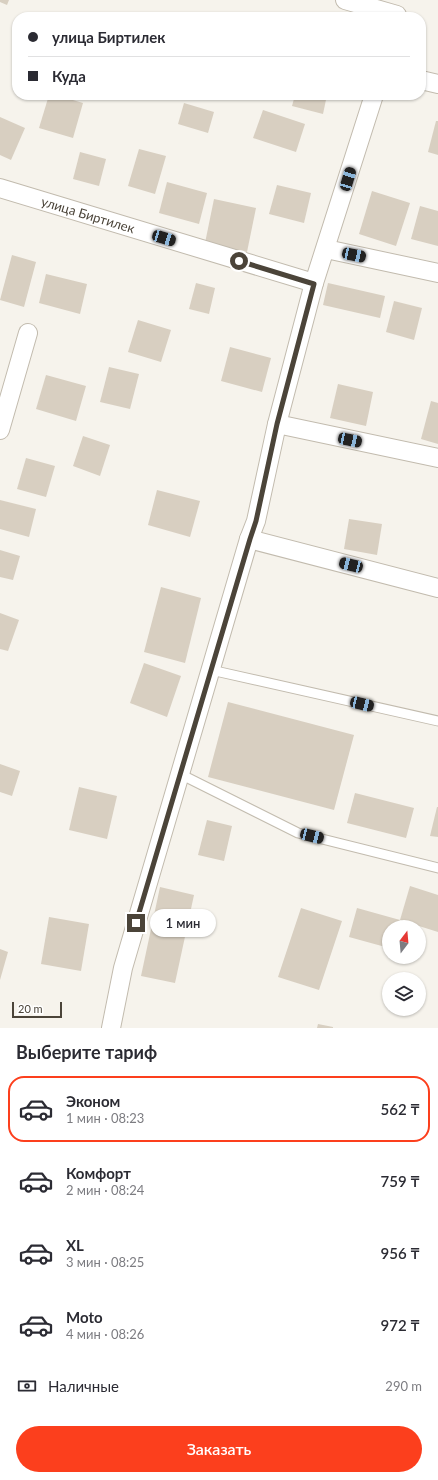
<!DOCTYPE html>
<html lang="ru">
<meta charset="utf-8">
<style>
body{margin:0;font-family:Lato,sans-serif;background:#f2f2f3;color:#2b2b33;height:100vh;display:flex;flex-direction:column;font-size:15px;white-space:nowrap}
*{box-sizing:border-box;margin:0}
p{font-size:13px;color:#7c7c81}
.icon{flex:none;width:22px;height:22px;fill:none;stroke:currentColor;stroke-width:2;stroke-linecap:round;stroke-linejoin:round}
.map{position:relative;height:1028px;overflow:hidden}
.sheet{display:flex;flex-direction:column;background:#fff;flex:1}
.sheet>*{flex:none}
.banner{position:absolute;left:12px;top:12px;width:414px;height:88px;border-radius:16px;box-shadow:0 1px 3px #0004;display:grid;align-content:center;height:88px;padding:0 16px;background:#fff}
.needle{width:26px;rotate:16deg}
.tools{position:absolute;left:382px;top:920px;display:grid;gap:8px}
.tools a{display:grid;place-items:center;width:44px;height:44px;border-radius:50%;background:#fff;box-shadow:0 1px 3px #0004;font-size:20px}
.scale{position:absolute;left:12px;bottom:10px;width:50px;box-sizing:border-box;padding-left:4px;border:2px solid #4b4439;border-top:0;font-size:11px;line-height:14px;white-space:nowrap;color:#4b4439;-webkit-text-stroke:3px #fff;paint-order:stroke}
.end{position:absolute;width:18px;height:18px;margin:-9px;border:5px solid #4b4439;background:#fff;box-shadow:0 0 0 2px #fff}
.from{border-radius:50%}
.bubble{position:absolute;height:28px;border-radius:14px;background:#fff;box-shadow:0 1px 3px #0004;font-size:13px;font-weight:600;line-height:28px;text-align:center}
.car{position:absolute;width:12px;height:24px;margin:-12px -6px;border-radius:5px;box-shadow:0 0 3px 1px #0007;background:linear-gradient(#222 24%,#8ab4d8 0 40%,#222 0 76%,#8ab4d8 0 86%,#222 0)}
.banner b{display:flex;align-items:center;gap:14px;height:38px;font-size:15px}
.banner b+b{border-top:1px solid #e1e1e2}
.banner i{width:10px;height:10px;background:#2b2b33}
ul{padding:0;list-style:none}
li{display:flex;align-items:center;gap:12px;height:66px;margin:0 8px 6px;padding:0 8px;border:2px solid transparent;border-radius:16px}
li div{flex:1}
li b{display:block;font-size:15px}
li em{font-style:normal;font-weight:600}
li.on{border-color:#fc3f1d}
li>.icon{width:36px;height:36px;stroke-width:1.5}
h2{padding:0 16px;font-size:18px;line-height:48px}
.pay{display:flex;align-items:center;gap:10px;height:44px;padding:0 16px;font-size:15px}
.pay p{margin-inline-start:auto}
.cta{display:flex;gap:8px;margin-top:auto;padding:8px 16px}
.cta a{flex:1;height:46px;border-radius:24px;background:#fc3f1d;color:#fff;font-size:16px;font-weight:600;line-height:46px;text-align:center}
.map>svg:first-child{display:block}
</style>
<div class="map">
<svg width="438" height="1028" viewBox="0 0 438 1028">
<rect width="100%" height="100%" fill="#f6f3ec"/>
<g fill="#d8cfc1">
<path d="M0,0H9L7,5L0,2Z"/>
<path d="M49,95H56L83,103L73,138L39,128Z"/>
<path d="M295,95H327L323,114L292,106Z"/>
<path d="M184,103L214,112L208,133L178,124Z"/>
<path d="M263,110L305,124L296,152L253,138Z"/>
<path d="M0,117L25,128L11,160L0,155Z"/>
<path d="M436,121H438V155L428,152Z"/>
<path d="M139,149L166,156L155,194L128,186Z"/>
<path d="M80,152L106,159L99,186L73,179Z"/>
<path d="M167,182L207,193L199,224L159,213Z"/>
<path d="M277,185L311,193L304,223L269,214Z"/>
<path d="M372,191L410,203L396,246L359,234Z"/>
<path d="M214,199L256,208L247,252L205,243Z"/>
<path d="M420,206L438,211V246L411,239Z"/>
<path d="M12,255L36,262L24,307L0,300Z"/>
<path d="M46,274L87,284L80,314L39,303Z"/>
<path d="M196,283L215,288L209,314L189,309Z"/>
<path d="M328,283L385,296L380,318L323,305Z"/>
<path d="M394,301L422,308L414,340L386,332Z"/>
<path d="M138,320L171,330L161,362L128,352Z"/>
<path d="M230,347L271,358L262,392L221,381Z"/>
<path d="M109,367L139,374L130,409L100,402Z"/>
<path d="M46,375L86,386L76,421L36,409Z"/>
<path d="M338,384L373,392L366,426L330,418Z"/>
<path d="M431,401L438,403V444L421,439Z"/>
<path d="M83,436L110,445L100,476L73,466Z"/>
<path d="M26,458L55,466L46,497L17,489Z"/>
<path d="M157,490L200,501L190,537L148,525Z"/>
<path d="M0,500L36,509L29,537L0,529Z"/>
<path d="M349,519L382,524L377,555L344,549Z"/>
<path d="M0,550L20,556L13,580L0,577Z"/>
<path d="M161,587L201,598L185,663L144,652Z"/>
<path d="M0,613L19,620L8,651L0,649Z"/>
<path d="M144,663L181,676L167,717L130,703Z"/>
<path d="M228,702L354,735L334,810L208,777Z"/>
<path d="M0,764L20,771L12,796L0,792Z"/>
<path d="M79,787L117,796L107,839L69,830Z"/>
<path d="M355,793L414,808L406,838L347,823Z"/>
<path d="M437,807H438V837L430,836Z"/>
<path d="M207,820L232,826L224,861L198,855Z"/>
<path d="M410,886L438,895V932L400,920Z"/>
<path d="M160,887L194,895L175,983L141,976Z"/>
<path d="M301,908L342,921L319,990L278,977Z"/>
<path d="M357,908L400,920L398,927H389V948L349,937Z"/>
<path d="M49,917L89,924L81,971L41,964Z"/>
<path d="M0,949L8,952L0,980Z"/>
<path d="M318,1024L333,1027V1028H317Z"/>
</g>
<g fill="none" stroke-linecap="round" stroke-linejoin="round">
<g stroke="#c2bbae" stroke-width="11">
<g id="lane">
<path d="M211,670L438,721"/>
<path d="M180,774L298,833L438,868"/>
</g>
</g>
<g stroke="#c2bbae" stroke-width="20">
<g id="street">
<path d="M345,0L397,15"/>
<path d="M421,80L438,84"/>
<path id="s1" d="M0,188L314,283"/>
<path d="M326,249L438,273"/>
<path d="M277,424L438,458"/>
<path d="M0,430L28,333"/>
<path d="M249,539L438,588"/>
<path d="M111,1028L123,968L249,539L256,521L277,424L314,283L374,95"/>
</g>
</g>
<use href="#lane" stroke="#fff" stroke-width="9"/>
<use href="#street" stroke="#fff" stroke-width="18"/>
</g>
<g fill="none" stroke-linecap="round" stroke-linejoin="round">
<path stroke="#4b4439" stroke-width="5" d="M136,923L250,539L256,521L277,424L314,284L239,261"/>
</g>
<g text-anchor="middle" stroke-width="3" stroke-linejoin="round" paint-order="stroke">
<g font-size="13" fill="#4b4439" stroke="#fff">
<text dy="5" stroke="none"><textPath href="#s1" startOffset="92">улица Биртилек</textPath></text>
</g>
</g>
</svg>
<div class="tools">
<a><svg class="needle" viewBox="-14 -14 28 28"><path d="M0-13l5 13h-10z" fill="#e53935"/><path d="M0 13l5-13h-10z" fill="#7c7c81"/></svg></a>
<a><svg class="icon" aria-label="layers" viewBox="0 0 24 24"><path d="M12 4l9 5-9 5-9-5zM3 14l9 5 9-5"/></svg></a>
</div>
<div class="scale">20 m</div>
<i class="end from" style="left:239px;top:261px"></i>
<i class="end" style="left:136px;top:923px"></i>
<div class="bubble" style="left:150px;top:909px;width:66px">1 мин</div>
<i class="car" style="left:348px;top:179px;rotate:17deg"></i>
<i class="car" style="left:164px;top:238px;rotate:107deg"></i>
<i class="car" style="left:354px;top:255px;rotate:102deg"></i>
<i class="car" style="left:350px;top:440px;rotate:102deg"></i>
<i class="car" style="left:351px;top:565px;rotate:284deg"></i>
<i class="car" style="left:362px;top:704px;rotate:103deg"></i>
<i class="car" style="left:312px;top:836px;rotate:104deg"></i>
<div class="banner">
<b><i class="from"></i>улица Биртилек</b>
<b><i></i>Куда</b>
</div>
</div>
<section class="sheet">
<h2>Выберите тариф</h2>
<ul>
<li class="on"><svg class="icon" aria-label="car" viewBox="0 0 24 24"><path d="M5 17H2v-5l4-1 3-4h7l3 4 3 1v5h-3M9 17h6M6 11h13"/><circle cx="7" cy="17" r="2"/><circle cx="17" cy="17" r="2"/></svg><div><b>Эконом</b><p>1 мин · 08:23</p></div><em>562 ₸</em></li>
<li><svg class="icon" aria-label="car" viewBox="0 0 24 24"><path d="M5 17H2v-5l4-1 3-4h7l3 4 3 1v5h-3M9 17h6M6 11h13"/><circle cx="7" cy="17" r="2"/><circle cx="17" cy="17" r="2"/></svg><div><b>Комфорт</b><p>2 мин · 08:24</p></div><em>759 ₸</em></li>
<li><svg class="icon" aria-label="car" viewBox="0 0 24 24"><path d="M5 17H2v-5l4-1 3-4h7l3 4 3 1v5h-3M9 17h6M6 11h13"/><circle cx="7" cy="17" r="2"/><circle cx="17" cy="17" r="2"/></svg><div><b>XL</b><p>3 мин · 08:25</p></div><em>956 ₸</em></li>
<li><svg class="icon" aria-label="car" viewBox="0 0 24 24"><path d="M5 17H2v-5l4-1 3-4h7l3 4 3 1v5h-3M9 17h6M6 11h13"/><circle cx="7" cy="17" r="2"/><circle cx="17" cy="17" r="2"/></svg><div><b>Moto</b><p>4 мин · 08:26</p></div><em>972 ₸</em></li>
</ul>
<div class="pay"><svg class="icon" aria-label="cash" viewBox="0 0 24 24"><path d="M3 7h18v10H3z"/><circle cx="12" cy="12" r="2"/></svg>Наличные<p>290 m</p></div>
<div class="cta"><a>Заказать</a></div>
</section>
